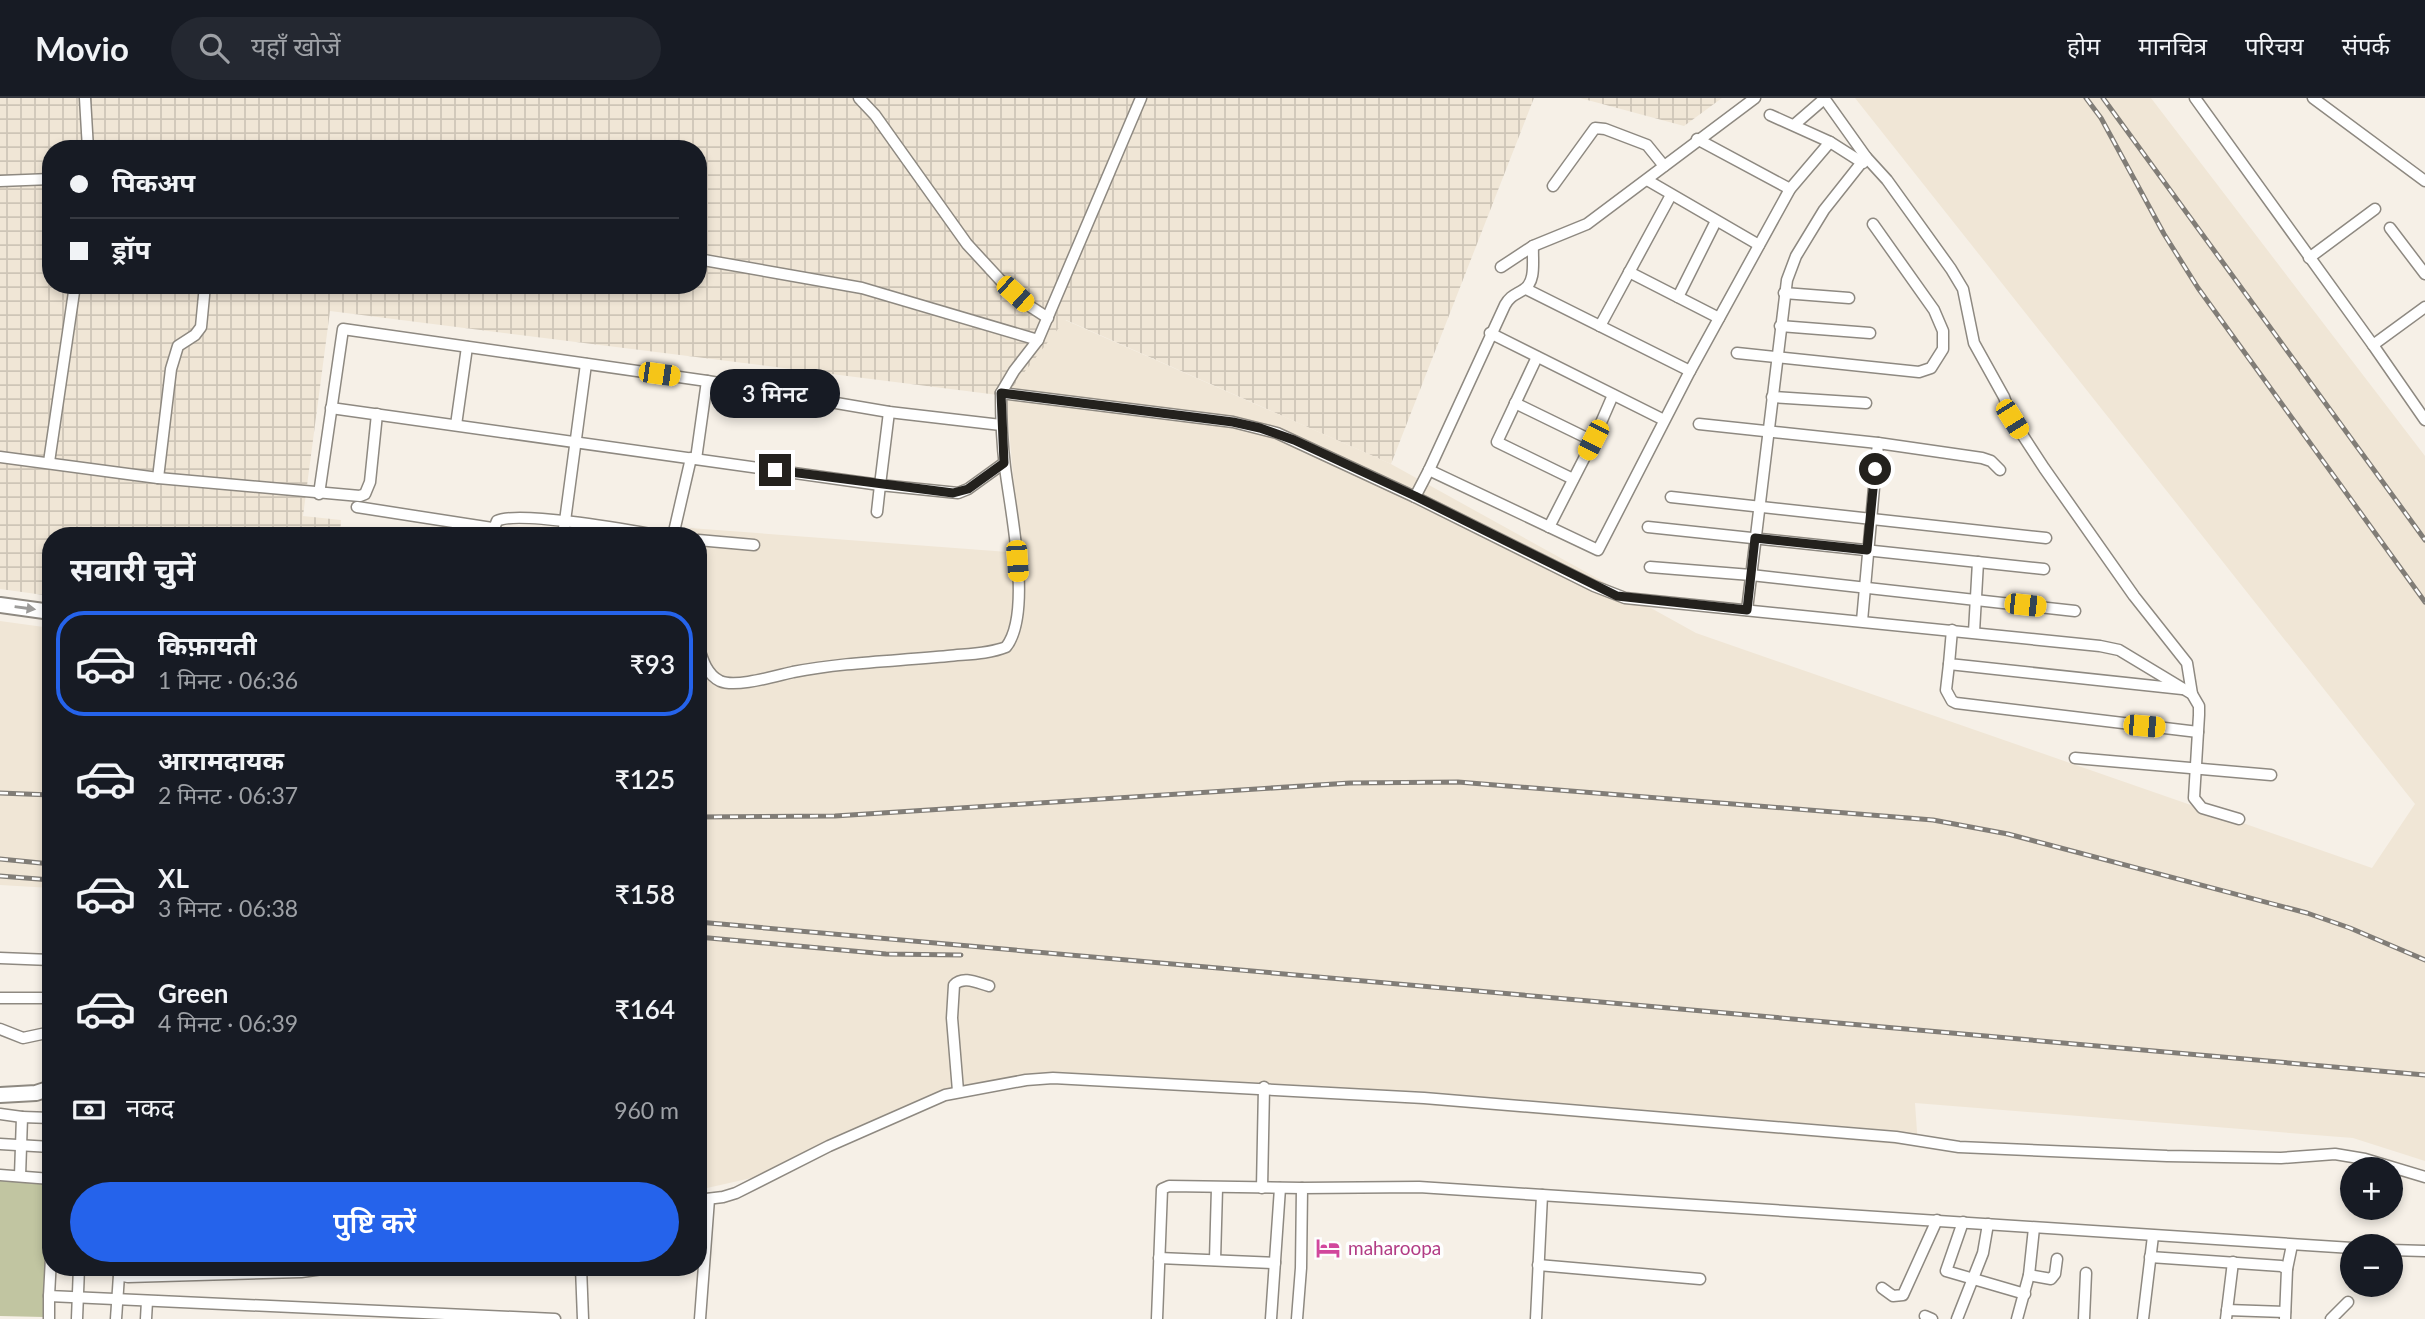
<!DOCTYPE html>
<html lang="hi">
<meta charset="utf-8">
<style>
body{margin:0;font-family:Lato,"Noto Sans Devanagari",sans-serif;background:#242831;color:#f1f3f6;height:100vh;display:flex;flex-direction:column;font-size:26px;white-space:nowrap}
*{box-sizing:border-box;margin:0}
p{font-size:23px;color:#9ea1a6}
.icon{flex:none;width:38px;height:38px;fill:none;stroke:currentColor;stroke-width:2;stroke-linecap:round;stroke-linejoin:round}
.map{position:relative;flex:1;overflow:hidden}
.drawer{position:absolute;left:42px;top:429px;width:665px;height:749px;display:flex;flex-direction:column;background:#171b24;border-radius:28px;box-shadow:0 4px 10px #0003}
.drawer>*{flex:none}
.banner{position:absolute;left:42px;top:42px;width:665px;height:154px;border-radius:28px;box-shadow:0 4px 10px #0003;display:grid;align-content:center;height:154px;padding:0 28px;background:#171b24}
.buttons{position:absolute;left:2340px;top:1059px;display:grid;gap:14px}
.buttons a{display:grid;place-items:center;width:63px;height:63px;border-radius:50%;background:#171b24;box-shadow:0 4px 10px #0003;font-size:35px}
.end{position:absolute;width:32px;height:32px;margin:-16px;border:9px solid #23211d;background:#fff;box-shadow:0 0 0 4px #fff}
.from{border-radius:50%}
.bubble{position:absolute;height:49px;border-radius:24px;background:#171b24;box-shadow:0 4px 10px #0003;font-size:23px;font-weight:600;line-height:49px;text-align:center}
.car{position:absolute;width:21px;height:42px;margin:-21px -10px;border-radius:9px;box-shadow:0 0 5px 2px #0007;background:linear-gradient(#f5c518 24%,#345 0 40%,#f5c518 0 76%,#345 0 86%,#f5c518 0)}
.banner b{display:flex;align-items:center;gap:24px;height:66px;font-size:26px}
.banner b+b{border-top:2px solid #363941}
.banner i{width:18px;height:18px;background:#f1f3f6}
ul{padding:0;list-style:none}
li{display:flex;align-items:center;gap:21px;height:105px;margin:0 14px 10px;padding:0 14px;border:4px solid transparent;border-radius:28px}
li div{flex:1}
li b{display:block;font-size:26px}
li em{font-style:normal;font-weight:600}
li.current{border-color:#2563eb}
li>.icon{width:63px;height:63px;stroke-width:1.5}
h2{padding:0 28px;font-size:32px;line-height:84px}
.pay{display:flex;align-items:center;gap:18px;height:77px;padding:0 28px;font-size:26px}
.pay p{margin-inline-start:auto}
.cta{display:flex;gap:14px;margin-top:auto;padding:14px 28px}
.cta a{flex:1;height:80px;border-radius:42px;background:#2563eb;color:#fff;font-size:28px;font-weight:600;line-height:80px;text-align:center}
header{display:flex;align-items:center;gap:42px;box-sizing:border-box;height:98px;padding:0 35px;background:#171b24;border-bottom:2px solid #363941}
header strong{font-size:33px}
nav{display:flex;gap:38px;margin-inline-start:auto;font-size:24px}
.search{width:490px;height:63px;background:#242831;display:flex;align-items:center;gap:18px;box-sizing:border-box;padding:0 24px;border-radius:38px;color:#9ea1a6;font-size:26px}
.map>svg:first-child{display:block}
</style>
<header>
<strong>Movio</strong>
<div class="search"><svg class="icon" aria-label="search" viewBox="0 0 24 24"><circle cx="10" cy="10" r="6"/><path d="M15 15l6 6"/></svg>यहाँ खोजें</div>
<nav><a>होम</a><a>मानचित्र</a><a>परिचय</a><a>संपर्क</a></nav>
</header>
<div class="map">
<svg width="2425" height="1221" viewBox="0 0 2425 1221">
<defs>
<pattern id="industrial-grid" width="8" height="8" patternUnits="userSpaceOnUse" patternTransform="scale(1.75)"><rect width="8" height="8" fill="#f0e6d6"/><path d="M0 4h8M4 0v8" fill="none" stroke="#cec5b7"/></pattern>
</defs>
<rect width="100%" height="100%" fill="#f6f0e7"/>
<g fill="url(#industrial-grid)" fill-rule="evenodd">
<path d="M0,0H1534L1391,366L1066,222L1006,298L330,213L303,418L341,422L340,437L51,438V498L0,491ZM51,51H698V187H51Z"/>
<path d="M1580,0H1722L1684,28Z"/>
</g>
<g fill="#f0e6d6">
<path d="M1855,0H2151L2425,358V1063L2353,1040L1915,1005L1918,1048L1077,978L941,1000L778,1074L698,1092V438H689L690,430L1020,455L1006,298L1065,222L1391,366L1696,535L2372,770L2415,706Z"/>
<path d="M0,523L51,530V790L0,787Z"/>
<path d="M153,1169H359L338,1174Z"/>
</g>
<path fill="#c1c5a1" d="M0,1081L50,1084L44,1219L0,1218Z"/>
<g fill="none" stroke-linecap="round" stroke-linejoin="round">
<g stroke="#8e8981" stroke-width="13">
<g id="minor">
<path d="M85,0L88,51"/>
<path d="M859,0L875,17L967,146L1003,185L1028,207L1048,220"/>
<path d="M2195,0L2373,247"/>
<path d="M2313,0L2425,83"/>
<path d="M1770,17L1830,44L1863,65"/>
<path d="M1794,27L1824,1"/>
<path d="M1697,41L1790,91"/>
<path d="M1866,59L1887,82L1951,171L1963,191L1974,245L2004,299L2012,321L2044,370L2134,498L2187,565L2192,596"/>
<path d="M1647,82L1759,147"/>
<path d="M0,83L51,81"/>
<path d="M1553,88L1595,30L1605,31L1647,47L1664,68"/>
<path d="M2390,130L2425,176"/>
<path d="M2309,160L2375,111"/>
<path d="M698,161L862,190L1038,242L1141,0"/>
<path d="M1501,169L1533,148L1587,126L1755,0"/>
<path d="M1629,174L1719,220"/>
<path d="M1526,191L1690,273"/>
<path d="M1784,195L1849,200"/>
<path d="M1678,199L1716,123"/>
<path d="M2425,209L2373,247L2425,322"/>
<path d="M1600,228L1671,97"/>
<path d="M1780,228L1870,235"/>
<path d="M1490,235L1664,322"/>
<path d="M1038,242L1014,273L1001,295L1233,324L1277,335L1415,399L1594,488L1625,500L2100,548L2119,552L2192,596L2199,608V617L2194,700L2202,710L2239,721"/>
<path d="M1737,255L1919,274L1931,270L1943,251V233L1934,212L1873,126"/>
<path d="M1537,259L1497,344L1573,381"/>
<path d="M1772,299L1866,305"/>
<path d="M1515,305L1593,343L1549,429"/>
<path d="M331,310L880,387L889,314"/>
<path d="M1699,326L1878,345L1982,360L1991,363L2000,372"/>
<path d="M456,327L467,249"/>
<path d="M1593,343L1613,297"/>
<path d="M0,359L158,380L360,398L365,396L370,384L377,316"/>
<path d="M696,361L707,283"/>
<path d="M49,364L75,187"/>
<path d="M1429,372L1598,452L1690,273L1790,91L1830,44"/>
<path d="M158,380L171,271L178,248L195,237L201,229L205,187"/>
<path d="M319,396L343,231L707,283L889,314L1001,327"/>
<path d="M1415,399L1429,372L1505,207C1510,198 1515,197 1523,192C1537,184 1532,161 1533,148"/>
<path d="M1671,399L2046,440"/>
<path d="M357,409L492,430"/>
<path d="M877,414L880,387L958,395L968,391L1004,365"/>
<path d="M1648,429L2044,471"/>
<path d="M491,438L497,423C517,412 633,433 662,438"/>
<path d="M563,438L586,266"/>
<path d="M673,438L691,360"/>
<path d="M698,442L754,447"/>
<path d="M1650,469L1751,477L2075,513"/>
<path d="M1747,512L1787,182L1796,158L1824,112L1866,59L1824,0"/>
<path d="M1862,523L1878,345"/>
<path d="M1952,532L1949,566L2182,591"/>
<path d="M1974,534L1978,464"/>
<path d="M698,547C702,560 706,576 720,583C736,590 775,578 793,574C845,564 897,563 948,558C967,556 989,556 1006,549C1033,515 1010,411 1005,369C1002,345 1001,319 1001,295"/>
<path d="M1949,566L1946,592L1952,603L1956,605L2198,634"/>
<path d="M2075,660L2271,677"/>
<path d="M0,860L51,862"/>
<path d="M0,900H51"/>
<path d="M0,931L23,940L51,934"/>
<path d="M958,993L952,920L954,887C963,877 978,885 989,888"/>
<path d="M0,1016L22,1019"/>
<path d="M0,1046L51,1049"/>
<path d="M0,1077L51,1081"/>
<path d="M20,1078L22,1019L51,1020"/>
<path d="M1262,1090L1264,989"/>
<path d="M698,1102L723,1099L736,1095L829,1048L945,997L1026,982L1053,980L1424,1000L1896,1039L1959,1049L2167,1058L2281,1060L2335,1056L2365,1061L2425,1079"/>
<path d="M1963,1124L1946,1173L2025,1196"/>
<path d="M2390,1152L2425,1153"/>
<path d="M2150,1159L2281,1168L2287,1171L2285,1221"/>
<path d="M51,1160L49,1198L555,1221"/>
<path d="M1159,1160L1275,1165"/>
<path d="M1215,1162L1217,1090"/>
<path d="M1538,1167L1700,1181"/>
<path d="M117,1169L119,1177L128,1179L301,1174L337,1169"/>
<path d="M581,1169L583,1221"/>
<path d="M2287,1171L2292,1147"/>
<path d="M2029,1177L2051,1181L2055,1176L2057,1161"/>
<path d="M1882,1190L1893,1198L1903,1197L1937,1122"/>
<path d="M2227,1212L2285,1214"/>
<path d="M1925,1218L1932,1221"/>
<path d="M49,1221V1198"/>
<path d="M77,1221L79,1169"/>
<path d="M116,1221L119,1177"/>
<path d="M146,1221L147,1203"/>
<path d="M700,1221L709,1101"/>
<path d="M1157,1221L1162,1091L1169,1088L1302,1090"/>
<path d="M1271,1221L1280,1090"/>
<path d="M1297,1221L1301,1170L1302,1090L1419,1089L2352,1150"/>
<path d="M1536,1221L1542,1097"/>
<path d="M1957,1221L1983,1155L1988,1126"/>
<path d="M2017,1221L2029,1177L2034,1130"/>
<path d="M2084,1221L2086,1175"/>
<path d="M2143,1221L2153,1138"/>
<path d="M2226,1221L2233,1164"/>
<path d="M2331,1221L2348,1204"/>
</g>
</g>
<g stroke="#8e8981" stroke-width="18">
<g id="secondary">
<path d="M0,507L51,514"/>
<path d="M0,997L36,995L51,990"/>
</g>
</g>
<use href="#minor" stroke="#fff" stroke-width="10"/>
<use href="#secondary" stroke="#fff" stroke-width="14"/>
<g stroke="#817d77" stroke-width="5">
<g id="rail">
<path d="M2086,0L2101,20L2164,136L2198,190L2425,504"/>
<path d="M2103,0L2425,442"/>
<path d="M0,695L51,697"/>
<path d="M698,719L835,718L1350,685L1458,684L1933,722L2008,736L2307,815L2350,830L2425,862"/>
<path d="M0,761L51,766"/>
<path d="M0,778L51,782"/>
<path d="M698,824L2425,977"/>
<path d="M698,839L886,856L961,857"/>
</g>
</g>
<use href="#rail" stroke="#fefefe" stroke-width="2.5" stroke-dasharray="8" stroke-linecap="butt"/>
</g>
<defs><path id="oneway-solid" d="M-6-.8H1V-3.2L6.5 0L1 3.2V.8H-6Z" transform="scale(1.75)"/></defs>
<use fill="#9c9b99" href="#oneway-solid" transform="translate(25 510) rotate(8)"/>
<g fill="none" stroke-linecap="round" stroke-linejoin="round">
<path stroke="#23211d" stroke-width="9" d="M775,372L953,395L968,391L1004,365L1001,295L1233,324L1260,330L1294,342L1415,398L1617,498L1747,512L1755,440L1867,452L1875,371"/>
</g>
<defs>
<g id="hotel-bare" transform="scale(1.89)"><path d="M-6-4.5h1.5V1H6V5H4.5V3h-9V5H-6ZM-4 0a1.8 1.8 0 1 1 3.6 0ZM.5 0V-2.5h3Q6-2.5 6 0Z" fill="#d1479c" stroke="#fefefe" stroke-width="2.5" paint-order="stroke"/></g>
</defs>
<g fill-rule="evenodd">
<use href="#hotel-bare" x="1328" y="1150"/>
</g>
<g text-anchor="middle" stroke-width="7" stroke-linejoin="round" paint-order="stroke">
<g font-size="19" fill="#b23c85" stroke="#fefefe" text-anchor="start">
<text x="1348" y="1157">maharoopa</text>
</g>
</g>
</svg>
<div class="buttons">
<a>+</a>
<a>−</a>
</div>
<i class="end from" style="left:1875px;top:371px"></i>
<i class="end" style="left:775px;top:372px"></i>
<div class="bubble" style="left:710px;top:271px;width:130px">3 मिनट</div>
<i class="car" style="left:1015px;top:196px;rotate:132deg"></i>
<i class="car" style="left:659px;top:276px;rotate:98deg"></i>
<i class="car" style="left:2012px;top:321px;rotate:148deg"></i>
<i class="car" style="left:1593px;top:342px;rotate:207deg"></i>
<i class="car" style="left:1017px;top:463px;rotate:176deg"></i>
<i class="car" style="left:2025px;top:507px;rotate:96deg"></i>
<i class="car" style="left:2144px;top:628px;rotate:95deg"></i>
<div class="banner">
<b><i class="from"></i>पिकअप</b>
<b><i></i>ड्रॉप</b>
</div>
<section class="drawer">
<h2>सवारी चुनें</h2>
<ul>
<li class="current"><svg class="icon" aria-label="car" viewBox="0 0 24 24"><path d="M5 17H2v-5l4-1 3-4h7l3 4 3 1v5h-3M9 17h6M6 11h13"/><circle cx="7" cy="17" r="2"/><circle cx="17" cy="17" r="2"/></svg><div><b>किफ़ायती</b><p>1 मिनट · 06:36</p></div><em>₹93</em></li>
<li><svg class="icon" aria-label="car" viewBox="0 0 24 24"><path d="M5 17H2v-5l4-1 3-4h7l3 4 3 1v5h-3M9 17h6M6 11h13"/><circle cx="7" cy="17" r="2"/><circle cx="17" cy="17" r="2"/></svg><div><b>आरामदायक</b><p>2 मिनट · 06:37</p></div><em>₹125</em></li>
<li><svg class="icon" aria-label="car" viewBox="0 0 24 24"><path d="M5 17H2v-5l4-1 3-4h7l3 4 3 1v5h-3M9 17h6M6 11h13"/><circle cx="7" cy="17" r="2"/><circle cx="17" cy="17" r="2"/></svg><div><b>XL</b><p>3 मिनट · 06:38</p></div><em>₹158</em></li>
<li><svg class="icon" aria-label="car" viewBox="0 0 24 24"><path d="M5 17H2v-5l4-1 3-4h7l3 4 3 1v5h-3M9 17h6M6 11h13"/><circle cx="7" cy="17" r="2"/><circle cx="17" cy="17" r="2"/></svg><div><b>Green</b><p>4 मिनट · 06:39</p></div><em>₹164</em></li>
</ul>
<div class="pay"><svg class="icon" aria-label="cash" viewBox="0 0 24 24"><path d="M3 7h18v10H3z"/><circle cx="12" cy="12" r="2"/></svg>नकद<p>960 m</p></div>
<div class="cta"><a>पुष्टि करें</a></div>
</section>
</div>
